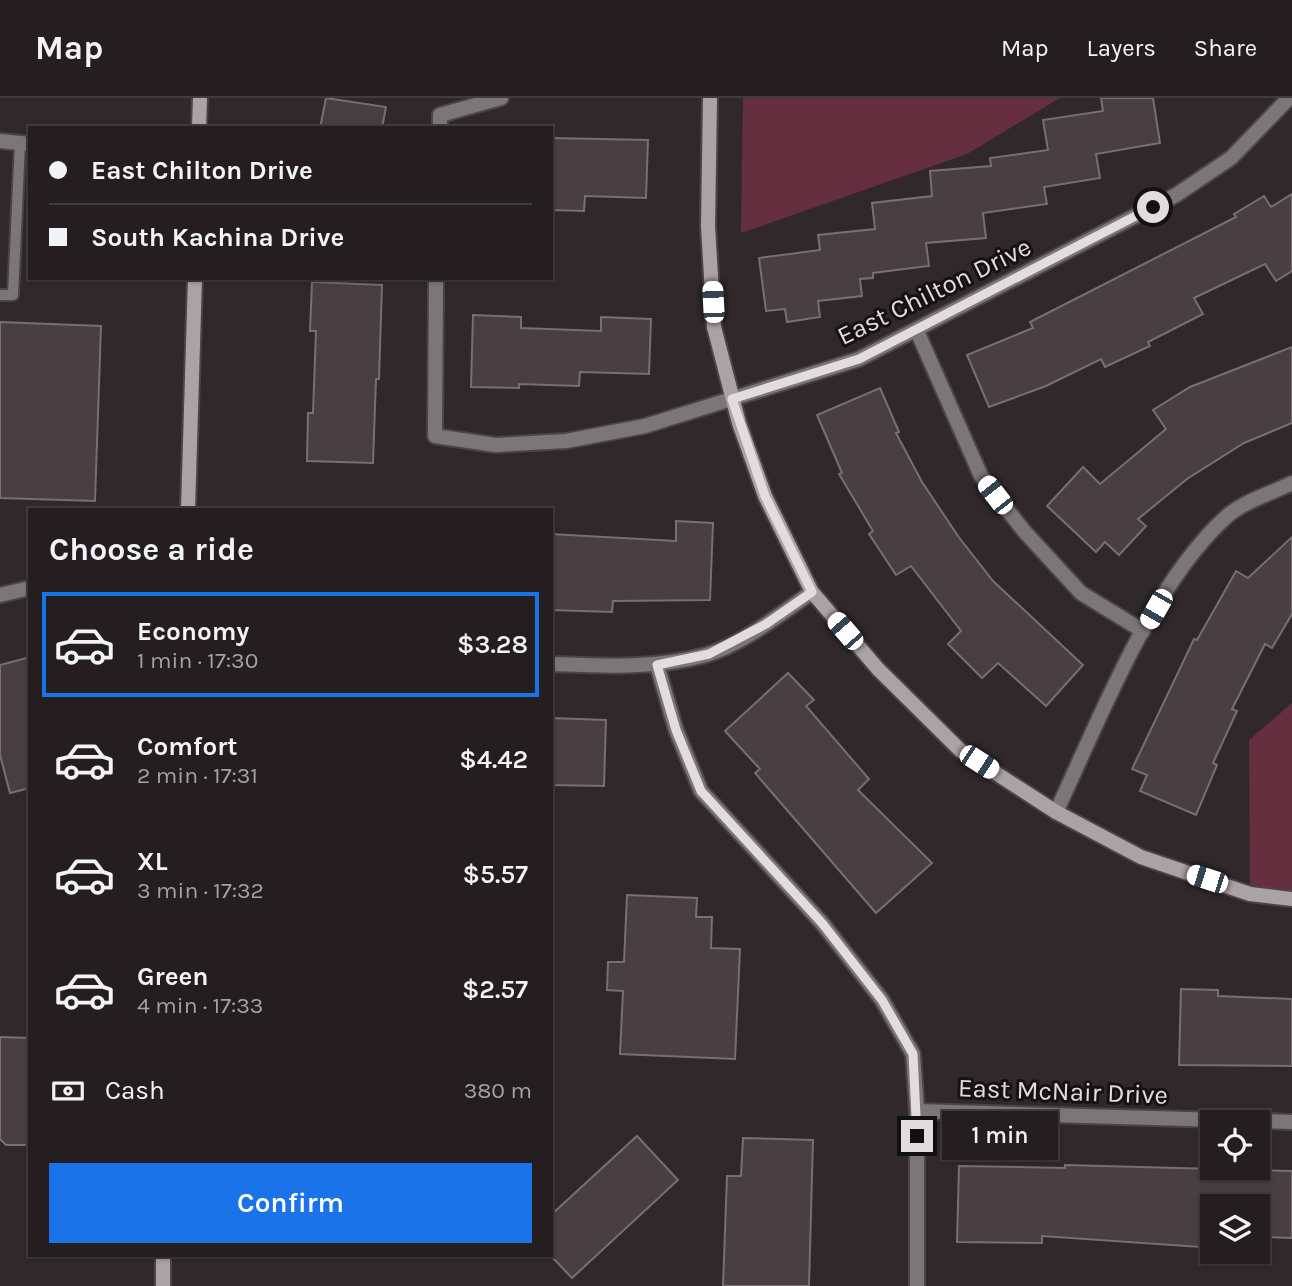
<!DOCTYPE html>
<meta charset="utf-8">
<style>
body{margin:0;font-family:Karla,sans-serif;background:#2c2729;color:#f1f3f6;height:100vh;display:flex;flex-direction:column;font-size:26px;white-space:nowrap}
*{box-sizing:border-box;margin:0}
p{font-size:23px;color:#a3a2a5}
.icon{flex:none;width:38px;height:38px;fill:none;stroke:currentColor;stroke-width:2;stroke-linecap:round;stroke-linejoin:round}
.map{position:relative;flex:1;overflow:hidden}
.panel{position:absolute;left:28px;top:410px;width:525px;height:749px;display:flex;flex-direction:column;background:#241e20;border-radius:0px;box-shadow:0 2px 5px #0004,0 0 0 2px #413c3e}
.panel>*{flex:none}
.banner{position:absolute;left:28px;top:28px;width:525px;height:154px;border-radius:0px;box-shadow:0 2px 5px #0004,0 0 0 2px #413c3e;display:grid;align-content:center;height:154px;padding:0 21px;background:#241e20}
.buttons{position:absolute;left:1200px;top:1012px;display:grid;gap:14px}
.buttons a{display:grid;place-items:center;width:70px;height:70px;border-radius:0px;background:#241e20;box-shadow:0 2px 5px #0004,0 0 0 2px #413c3e;font-size:35px}
.end{position:absolute;width:32px;height:32px;margin:-16px;border:9px solid #e2dcde;background:#111;box-shadow:0 0 0 4px #111}
.from{border-radius:50%}
.bubble{position:absolute;height:49px;border-radius:0px;background:#241e20;box-shadow:0 2px 5px #0004,0 0 0 2px #413c3e;font-size:23px;font-weight:600;line-height:49px;text-align:center}
.car{position:absolute;width:21px;height:42px;margin:-21px -10px;border-radius:9px;box-shadow:0 0 5px 2px #0007;background:linear-gradient(#fff 24%,#345 0 40%,#fff 0 76%,#345 0 86%,#fff 0)}
.banner b{display:flex;align-items:center;gap:24px;height:66px;font-size:26px}
.banner b+b{border-top:2px solid #413c3e}
.banner i{width:18px;height:18px;background:#f1f3f6}
ul{padding:0;list-style:none}
li{display:flex;align-items:center;gap:21px;height:105px;margin:0 14px 10px;padding:0 7px;border:4px solid transparent;border-radius:0px}
li div{flex:1}
li b{display:block;font-size:26px}
li em{font-style:normal;font-weight:600}
li.selected{border-color:#1a73e8}
li>.icon{width:63px;height:63px;stroke-width:1.5}
h2{padding:0 21px;font-size:32px;line-height:84px}
.pay{display:flex;align-items:center;gap:18px;height:77px;padding:0 21px;font-size:26px}
.pay p{margin-inline-start:auto}
.primary-button{display:flex;gap:14px;margin-top:auto;padding:14px 21px}
.primary-button a{flex:1;height:80px;border-radius:0px;background:#1a73e8;color:#fff;font-size:28px;font-weight:600;line-height:80px;text-align:center}
header{display:flex;align-items:center;gap:42px;box-sizing:border-box;height:98px;padding:0 35px;background:#241e20;border-bottom:2px solid #413c3e}
header strong{font-size:33px}
nav{display:flex;gap:38px;margin-inline-start:auto;font-size:24px}
.map>svg:first-child{display:block}
</style>
<header>
<strong>Map</strong>
<nav><a>Map</a><a>Layers</a><a>Share</a></nav>
</header>
<div class="map">
<svg width="1292" height="1188" viewBox="0 0 1292 1188">
<rect width="100%" height="100%" fill="#30282a"/>
<g fill="#662f3f">
<path d="M743,0H1060L967,56L741,135Z"/>
<path d="M1292,605V801L1250,796L1249,642Z"/>
</g>
<g fill="#493f42" stroke="#796e70" stroke-width="2">
<path d="M326,0L386,9L382,30H320Z"/>
<path d="M1101,0H1153L1160,45L1096,56L1100,80L1044,89L1047,106L983,115L986,140L926,145L929,168L873,175V180L860,181L862,198L818,203L820,219L787,224L785,211L766,213L759,160L820,152L818,137L875,131L872,105L932,98L930,73L991,68L990,60L1048,52L1043,22L1103,13Z"/>
<path d="M551,40L648,42L646,100L585,98L584,113L551,112Z"/>
<path d="M1292,96V173L1276,183L1265,166L1194,200L1203,216L1148,244L1150,248L1105,269L1101,261L1046,288L989,309L967,257L1033,230L1030,224L1236,119L1234,116L1264,98L1271,109Z"/>
<path d="M312,184L382,187L379,281H376L373,365L307,363L308,315H313L316,233H310Z"/>
<path d="M473,217L521,219V230L601,233V219L651,221L649,276L580,274L579,288L519,286V290L471,289Z"/>
<path d="M0,224L101,228L95,403L0,400Z"/>
<path d="M1292,249V325L1244,345L1187,381L1138,421L1146,428L1119,457L1105,444L1096,454L1047,408L1083,369L1100,386L1166,331L1153,312L1190,289Z"/>
<path d="M880,290L899,334L896,335L922,384L958,438L993,483L1083,567L1046,608L998,565L982,580L948,546L961,533L911,468L896,477L869,436L873,433L839,376L842,375L817,317Z"/>
<path d="M676,423L713,425L710,502L613,503L612,514L551,512V436L676,443Z"/>
<path d="M1292,439V516L1272,550L1265,546L1232,611L1237,613L1213,665L1217,667L1196,717L1140,693L1147,677L1132,671L1194,541L1197,542L1236,473L1248,480Z"/>
<path d="M30,559V690L10,695L0,657V567Z"/>
<path d="M788,575L814,602L806,608L869,681L858,692L932,765L876,815L755,675L760,671L725,633Z"/>
<path d="M551,620L606,622L604,688L551,687Z"/>
<path d="M627,797L697,800L696,819H712L711,850L740,851L735,961L620,956L623,893L607,892L608,864H624Z"/>
<path d="M1181,891L1218,892V898L1292,901V968L1179,967Z"/>
<path d="M0,939L30,940V1047H6L0,1041Z"/>
<path d="M637,1038L678,1082L572,1180L551,1158V1117Z"/>
<path d="M743,1040L813,1042L809,1188H723L727,1078H741Z"/>
<path d="M1065,1067L1292,1073V1140L1266,1139L1267,1108H1213V1146H1200V1149L1042,1138V1145L957,1144L959,1068L1065,1070Z"/>
</g>
<g fill="none" stroke-linecap="round" stroke-linejoin="round">
<g stroke="#4c4547" stroke-width="14">
<path id="lane" d="M0,197H13L20,45"/>
</g>
<g stroke="#4c4547" stroke-width="18">
<g id="street">
<path d="M440,30V17L501,0"/>
<path d="M0,43L30,46"/>
<path d="M436,180L435,338L495,347L566,343L645,328L859,261L1176,97L1231,60L1287,2"/>
<path d="M917,233L981,378L1024,433L1081,495L1143,533"/>
<path d="M0,497L30,490"/>
<path d="M551,566C603,568 655,571 706,557C741,547 782,515 812,494"/>
<path d="M657,567L676,632L701,693L822,825L882,902L913,956L917,1013V1188"/>
<path d="M1056,714C1100,621 1150,488 1226,419C1242,404 1272,395 1292,385"/>
<path d="M917,1013L1292,1024"/>
</g>
</g>
<g stroke="#4c4547" stroke-width="18">
<g id="secondary">
<path d="M710,0L708,128L714,229L739,325L765,398L812,494L878,571L960,652L1056,714L1141,759L1250,796L1292,801"/>
<path d="M199,30L200,0"/>
<path d="M188,411L195,180"/>
<path d="M163,1188V1157"/>
</g>
</g>
<use href="#lane" stroke="#7b7778" stroke-width="10"/>
<use href="#street" stroke="#7b7778" stroke-width="14"/>
<use href="#secondary" stroke="#aaa2a4" stroke-width="14"/>
</g>
<g fill="none" stroke-linecap="round" stroke-linejoin="round">
<path stroke="#e2dcde" stroke-width="9" d="M917,1038L913,956L882,902L822,825L701,693L676,632L657,567L709,556L766,526L812,494L765,398L732,301L859,261L1153,109"/>
</g>
<g text-anchor="middle" stroke-width="6" stroke-linejoin="round" paint-order="stroke">
<g font-size="26" fill="#e2dcde" stroke="#161213">
<text transform="translate(934 193) rotate(-26)" y="9">East Chilton Drive</text>
<text transform="translate(1063 993) rotate(2)" y="9">East McNair Drive</text>
</g>
</g>
</svg>
<div class="buttons">
<a><svg class="icon" aria-label="locate" viewBox="0 0 24 24"><circle cx="12" cy="12" r="6"/><path d="M12 2v4M12 18v4M2 12h4M18 12h4"/></svg></a>
<a><svg class="icon" aria-label="layers" viewBox="0 0 24 24"><path d="M12 4l9 5-9 5-9-5zM3 14l9 5 9-5"/></svg></a>
</div>
<i class="end from" style="left:1153px;top:109px"></i>
<i class="end" style="left:917px;top:1038px"></i>
<div class="bubble" style="left:942px;top:1013px;width:116px">1 min</div>
<i class="car" style="left:713px;top:204px;rotate:357deg"></i>
<i class="car" style="left:995px;top:397px;rotate:322deg"></i>
<i class="car" style="left:1156px;top:511px;rotate:210deg"></i>
<i class="car" style="left:845px;top:533px;rotate:319deg"></i>
<i class="car" style="left:979px;top:664px;rotate:123deg"></i>
<i class="car" style="left:1207px;top:781px;rotate:288deg"></i>
<div class="banner">
<b><i class="from"></i>East Chilton Drive</b>
<b><i></i>South Kachina Drive</b>
</div>
<section class="panel">
<h2>Choose a ride</h2>
<ul>
<li class="selected"><svg class="icon" aria-label="car" viewBox="0 0 24 24"><path d="M5 17H2v-5l4-1 3-4h7l3 4 3 1v5h-3M9 17h6M6 11h13"/><circle cx="7" cy="17" r="2"/><circle cx="17" cy="17" r="2"/></svg><div><b>Economy</b><p>1 min · 17:30</p></div><em>$3.28</em></li>
<li><svg class="icon" aria-label="car" viewBox="0 0 24 24"><path d="M5 17H2v-5l4-1 3-4h7l3 4 3 1v5h-3M9 17h6M6 11h13"/><circle cx="7" cy="17" r="2"/><circle cx="17" cy="17" r="2"/></svg><div><b>Comfort</b><p>2 min · 17:31</p></div><em>$4.42</em></li>
<li><svg class="icon" aria-label="car" viewBox="0 0 24 24"><path d="M5 17H2v-5l4-1 3-4h7l3 4 3 1v5h-3M9 17h6M6 11h13"/><circle cx="7" cy="17" r="2"/><circle cx="17" cy="17" r="2"/></svg><div><b>XL</b><p>3 min · 17:32</p></div><em>$5.57</em></li>
<li><svg class="icon" aria-label="car" viewBox="0 0 24 24"><path d="M5 17H2v-5l4-1 3-4h7l3 4 3 1v5h-3M9 17h6M6 11h13"/><circle cx="7" cy="17" r="2"/><circle cx="17" cy="17" r="2"/></svg><div><b>Green</b><p>4 min · 17:33</p></div><em>$2.57</em></li>
</ul>
<div class="pay"><svg class="icon" aria-label="cash" viewBox="0 0 24 24"><path d="M3 7h18v10H3z"/><circle cx="12" cy="12" r="2"/></svg>Cash<p>380 m</p></div>
<div class="primary-button"><a>Confirm</a></div>
</section>
</div>
